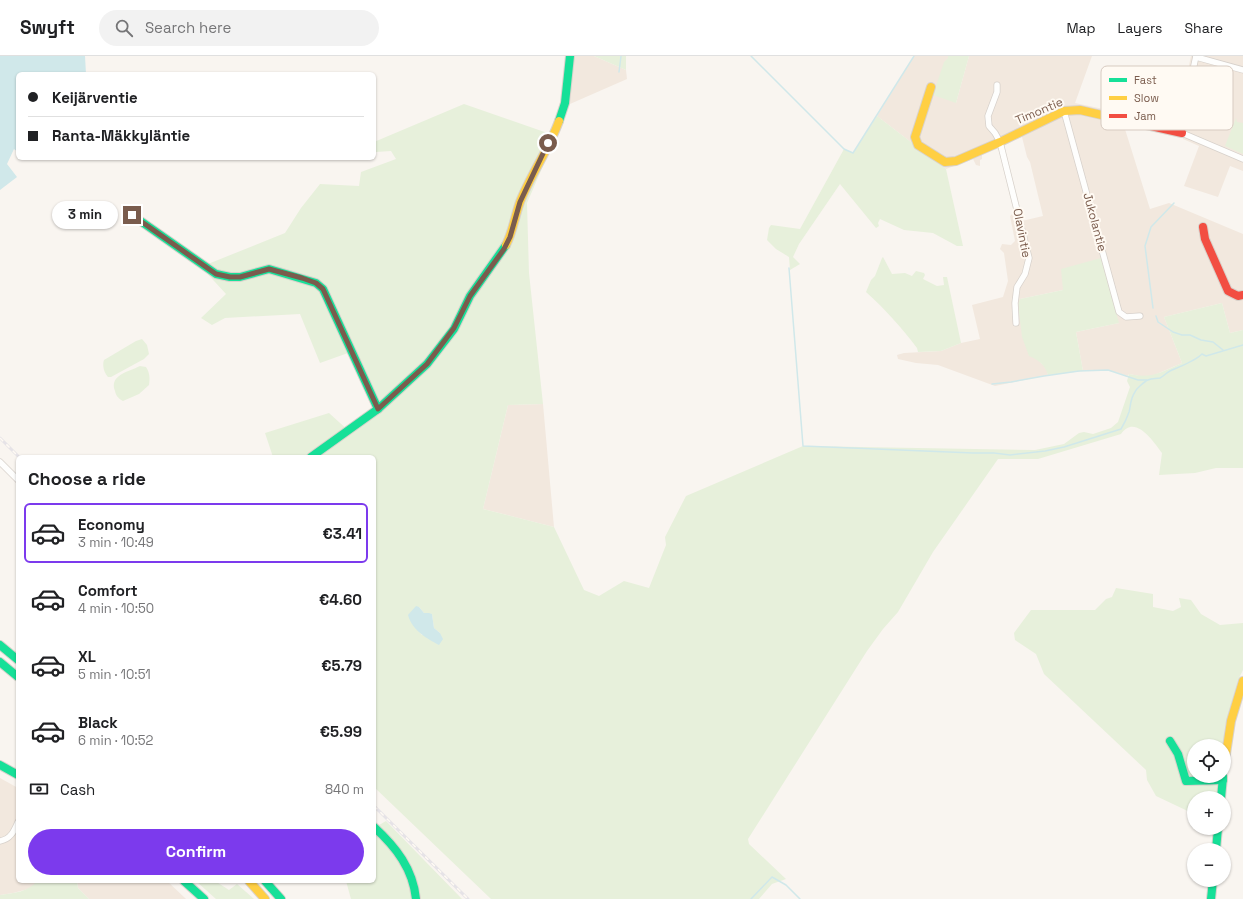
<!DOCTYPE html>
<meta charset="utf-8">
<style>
body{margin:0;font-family:"Space Grotesk",sans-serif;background:#f2f2f2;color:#202124;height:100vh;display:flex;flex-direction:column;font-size:15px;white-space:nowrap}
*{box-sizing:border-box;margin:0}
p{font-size:13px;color:#757577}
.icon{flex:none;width:22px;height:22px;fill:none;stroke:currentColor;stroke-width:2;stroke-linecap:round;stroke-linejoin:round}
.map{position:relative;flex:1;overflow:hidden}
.drawer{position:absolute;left:16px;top:399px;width:360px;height:428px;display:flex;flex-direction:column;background:#fff;border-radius:6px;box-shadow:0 1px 3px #0004}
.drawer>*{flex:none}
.banner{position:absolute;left:16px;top:16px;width:360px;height:88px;border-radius:6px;box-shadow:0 1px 3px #0004;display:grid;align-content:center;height:88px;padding:0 12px;background:#fff}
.tools{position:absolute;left:1187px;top:683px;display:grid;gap:8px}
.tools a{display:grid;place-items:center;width:44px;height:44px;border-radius:50%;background:#fff;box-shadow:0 1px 3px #0004;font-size:20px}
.end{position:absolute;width:18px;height:18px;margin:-9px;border:5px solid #7a5c4d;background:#fff;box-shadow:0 0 0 2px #fff}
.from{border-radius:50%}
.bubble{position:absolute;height:28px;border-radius:14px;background:#fff;box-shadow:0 1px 3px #0004;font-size:13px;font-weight:600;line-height:28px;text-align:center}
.banner b{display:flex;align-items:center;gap:14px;height:38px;font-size:15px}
.banner b+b{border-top:1px solid #e0e0e0}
.banner i{width:10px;height:10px;background:#202124}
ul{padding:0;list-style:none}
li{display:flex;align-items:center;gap:12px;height:60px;margin:0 8px 6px;padding:0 4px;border:2px solid transparent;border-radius:6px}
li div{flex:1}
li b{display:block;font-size:15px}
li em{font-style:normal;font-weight:600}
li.selected{border-color:#7c3aed}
li>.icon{width:36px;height:36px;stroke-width:1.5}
h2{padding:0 12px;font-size:18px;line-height:48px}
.pay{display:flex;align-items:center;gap:10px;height:44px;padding:0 12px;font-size:15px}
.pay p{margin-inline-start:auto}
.button{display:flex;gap:8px;margin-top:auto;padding:8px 12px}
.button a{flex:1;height:46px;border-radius:24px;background:#7c3aed;color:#fff;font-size:16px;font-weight:600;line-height:46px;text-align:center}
header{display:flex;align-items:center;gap:24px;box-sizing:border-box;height:56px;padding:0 20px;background:#fff;border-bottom:1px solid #e0e0e0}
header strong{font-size:19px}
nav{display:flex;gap:22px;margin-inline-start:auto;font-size:14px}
.search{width:280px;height:36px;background:#f2f2f2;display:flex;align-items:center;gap:10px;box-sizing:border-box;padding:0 14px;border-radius:22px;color:#757577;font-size:15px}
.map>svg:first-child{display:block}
</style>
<header>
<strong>Swyft</strong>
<div class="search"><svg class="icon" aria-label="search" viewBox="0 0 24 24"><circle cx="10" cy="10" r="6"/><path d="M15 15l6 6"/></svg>Search here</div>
<nav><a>Map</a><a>Layers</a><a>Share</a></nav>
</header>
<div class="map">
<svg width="1243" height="843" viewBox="0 0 1243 843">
<rect width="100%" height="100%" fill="#f9f5f0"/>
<g fill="#f2e8de">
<path d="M573,0H594L626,14L627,23L570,48Z"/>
<path d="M914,0H948L956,47L969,0H1092L1075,47L1141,61L1149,19L1186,24L1191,0H1243V115L1230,110L1218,141L1184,130L1199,90L1183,83L1182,79L1124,70L1150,153L1169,147L1243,178V274L1230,277L1222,247L1164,261L1182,307L1152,320H1139L1129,318L1128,320L1108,314L1083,315L1076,276L1119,267L1063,234L1020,243L1037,303L1046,312L1048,319L995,330L938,309L916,307L898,303L897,299L904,297L941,295L961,287L980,283L972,249L1003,241L1008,225L1004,197L1000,193L1002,188L1011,189L1015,185L1010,160L1019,152L1022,165L1043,160L1030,106L1027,101L1022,81L982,96V103L980,104V110L976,109L973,103L946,113L877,60Z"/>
<path d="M543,348L554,471L483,453L508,349Z"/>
<path d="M0,722L18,732V825H37L32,832L13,837L0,839Z"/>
<path d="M77,825H167L186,843H89L78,832Z"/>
</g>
<g fill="#e7f0db" fill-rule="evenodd">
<path d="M594,0H626V14Z"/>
<path d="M948,0H969L956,47L933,39L944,6L948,2Z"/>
<path d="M464,48L556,80L527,147L529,217L543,348L508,349L483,453L554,471L584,534L599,540L624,525L649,532L666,489L665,481L686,440L803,390L1035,394L1064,388L1079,377L1084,376L1093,378L1111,372L1118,366L1130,331L1127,325L1129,318C1152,323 1161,316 1182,307L1164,261L1222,247L1230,277L1243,274V412H1216L1195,417L1159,419L1162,397C1153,385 1135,358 1121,378L1038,403H998L933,496L898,556L883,573L867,595L748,783L749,788L786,823L772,828L759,843H491L374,731V401H273L265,377L329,357L350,376L380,354L348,297L320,307L300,258L225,262L212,269L201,262L226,238L203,213L208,208L285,177L301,152L320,128L359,130L361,116L396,103L391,95L376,96L374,86ZM419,551L424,557L432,558L434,572L440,577L422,579L416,572Z"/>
<path d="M877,60L946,113L963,190H957L933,177L904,174L880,163L878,167L879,170L876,172L840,128L799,188L793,201L800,208L790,214L789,201L776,193L767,184L769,172L771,169L800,173L844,93L853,97Z"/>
<path d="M1236,62L1237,66L1243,67V98L1225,90Z"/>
<path d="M883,201L892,218L905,217L912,220L916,215L924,217L925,219L923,223L937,230L944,229L943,221H947L961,287L941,295L918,296L917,292C902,272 885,253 866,236L871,224L875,220L882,202Z"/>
<path d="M1101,202L1119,267L1076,276L1083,315L1048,319C1045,309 1039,304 1029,300L1022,281L1018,248L1020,243L1063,234L1061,213Z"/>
<path d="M142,283L147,289L149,298L144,303L111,321H108C104,317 102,309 104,304L136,285Z"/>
<path d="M140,310L146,311C150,317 150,323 149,329L139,338L123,345C118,342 116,340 115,335C109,319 128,316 140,310Z"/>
<path d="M1116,532L1153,538V551L1173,555L1181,551L1179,542L1191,544L1201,558L1220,569L1243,567V614L1238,624L1225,670L1223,690H1194V720H1219L1216,742H1194V758L1156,740L1147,724L1146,714L1044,618L1036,598L1015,584L1014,577L1031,554H1095L1106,543L1112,541Z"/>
<path d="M386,765L462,843H351L346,825H374V772Z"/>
<path d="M37,825H77L78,832L89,843H0V839C14,837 28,836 37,825Z"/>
<path d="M196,825H215L229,834L237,828L254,843H216Z"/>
</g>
<g fill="#d0e8ea">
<path d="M0,0H85L86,18H18V96L14,93L7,108L17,121L0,134Z"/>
<path d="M416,550L419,551L424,557H429L432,558L434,572L440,577L443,583L439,589C426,582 412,574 408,559Z"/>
</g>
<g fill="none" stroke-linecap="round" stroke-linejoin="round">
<g stroke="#d0e8ea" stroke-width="1.5">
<path d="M751,0L844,93L853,97L914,0"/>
<path d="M619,16L621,0"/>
<path d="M789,212L803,390L973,397H994L1010,399L1045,395L1064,391L1121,373C1124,368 1127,362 1129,356C1131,349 1130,343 1135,336C1136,333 1145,325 1148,324C1152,322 1156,323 1160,322C1164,320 1166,317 1170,315C1179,311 1195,305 1202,298L1206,300L1243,289"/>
<path d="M1153,252L1145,190L1151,171L1174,147"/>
<path d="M1156,260L1158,266L1173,276L1182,279H1190L1201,284L1213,286L1223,294"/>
<path d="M992,328L1011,326L1044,320L1079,315L1108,314L1138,324H1147"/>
<path d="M751,843L772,821L786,829L800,843"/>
</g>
<g stroke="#d7d1cb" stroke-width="7">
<g id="street">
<path d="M1196,0L1182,65V77L1243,103"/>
<path d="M1196,1L1243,14"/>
<path d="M997,29V36L988,60L989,70L995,77L1000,86L1029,202L1025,218L1017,231L1015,247L1016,267"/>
<path d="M1064,55L1119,256L1126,261L1140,260"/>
<path d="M0,406L18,424"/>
<path d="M0,785C11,783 14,775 18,766"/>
</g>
</g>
<g stroke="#d9d2cb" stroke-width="10">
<g id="fast">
<path d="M559,65L565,47L570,0"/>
<path d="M132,159L216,218L230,221H240L269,213L316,227L323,233L378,353"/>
<path d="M311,401L378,353L427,308L454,273L470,240L506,189"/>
<path d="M0,589L18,604"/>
<path d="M0,606L18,621"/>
<path d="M1170,685L1178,698L1186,725L1223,724"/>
<path d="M0,709L18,719"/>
<path d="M1221,742L1223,721"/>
<path d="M374,771C396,791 413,813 416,843"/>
<path d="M1216,794L1218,772"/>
<path d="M184,825L204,843"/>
<path d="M265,825L281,843"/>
<path d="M1211,843L1213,824"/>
</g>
</g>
<g stroke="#d9d2cb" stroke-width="10">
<g id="slow">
<path d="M931,31L915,81L918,89L945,106L956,105L1000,86L1064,55L1080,54L1106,60"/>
<path d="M506,189C513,175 515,160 520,146C531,118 549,93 559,65"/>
<path d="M1224,711L1231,665L1243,625"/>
<path d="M249,825L265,843"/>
</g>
</g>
<g stroke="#d9d2cb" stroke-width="10">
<g id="jam">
<path d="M1106,60L1182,77"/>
<path d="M1203,171L1205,183L1228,235L1238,240L1243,239"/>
</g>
</g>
<use href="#street" stroke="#fefefd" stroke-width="5.5"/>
<use href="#fast" stroke="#16e098" stroke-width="8"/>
<use href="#slow" stroke="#ffcf43" stroke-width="8"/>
<use href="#jam" stroke="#f24e42" stroke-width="8"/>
<g stroke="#e6e3e7" stroke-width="3">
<g id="rail">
<path d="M0,382L19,401"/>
<path d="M374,750L468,843"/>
</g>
</g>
<use href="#rail" stroke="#fffaf3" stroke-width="1.5" stroke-dasharray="4.5" stroke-linecap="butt"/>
</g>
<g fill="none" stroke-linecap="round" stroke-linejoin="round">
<path stroke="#7a5c4d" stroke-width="5" d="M132,159L216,218L230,221H240L269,213L302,222L316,227L323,233L378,353L427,308L454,272L470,240L504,193L510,181L520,146L548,87"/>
</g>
<g text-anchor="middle" stroke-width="4" stroke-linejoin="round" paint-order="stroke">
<g font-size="12" fill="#7a5c4d" stroke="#fffaf3">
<text transform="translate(1039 55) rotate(-23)" y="4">Timontie</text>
<text transform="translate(1095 166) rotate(75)" y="4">Jukolantie</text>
<text transform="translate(1022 177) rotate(79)" y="4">Olavintie</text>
</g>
</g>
<rect x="1101" y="10" width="132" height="64" rx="6" fill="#fffaf3" stroke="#d7cbc1" stroke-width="1"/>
<rect x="1109" y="22" width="18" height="4" fill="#16e098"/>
<rect x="1109" y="40" width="18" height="4" fill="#ffcf43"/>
<rect x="1109" y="58" width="18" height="4" fill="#f24e42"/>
<g font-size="11" fill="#7a5c4d">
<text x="1134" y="28">Fast</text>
<text x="1134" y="46">Slow</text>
<text x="1134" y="64">Jam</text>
</g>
</svg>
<div class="tools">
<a><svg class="icon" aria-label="locate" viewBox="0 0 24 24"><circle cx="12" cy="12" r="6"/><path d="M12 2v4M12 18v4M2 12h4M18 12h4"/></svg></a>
<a>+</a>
<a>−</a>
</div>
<i class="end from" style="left:548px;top:87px"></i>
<i class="end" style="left:132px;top:159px"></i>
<div class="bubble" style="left:52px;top:145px;width:66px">3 min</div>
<div class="banner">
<b><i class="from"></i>Keijärventie</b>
<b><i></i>Ranta-Mäkkyläntie</b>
</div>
<section class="drawer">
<h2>Choose a ride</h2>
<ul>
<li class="selected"><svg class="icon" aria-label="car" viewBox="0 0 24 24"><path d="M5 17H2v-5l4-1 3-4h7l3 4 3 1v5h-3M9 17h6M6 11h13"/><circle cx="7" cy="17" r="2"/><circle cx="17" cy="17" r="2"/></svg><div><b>Economy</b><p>3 min · 10:49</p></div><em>€3.41</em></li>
<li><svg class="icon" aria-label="car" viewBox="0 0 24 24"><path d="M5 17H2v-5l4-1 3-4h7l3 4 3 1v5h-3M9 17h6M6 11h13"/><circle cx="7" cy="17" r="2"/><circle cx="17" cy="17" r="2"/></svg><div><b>Comfort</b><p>4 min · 10:50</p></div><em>€4.60</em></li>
<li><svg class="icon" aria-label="car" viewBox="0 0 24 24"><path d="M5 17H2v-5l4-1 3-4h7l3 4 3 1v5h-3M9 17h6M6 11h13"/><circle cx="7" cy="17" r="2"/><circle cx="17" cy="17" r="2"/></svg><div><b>XL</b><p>5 min · 10:51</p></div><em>€5.79</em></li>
<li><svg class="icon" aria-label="car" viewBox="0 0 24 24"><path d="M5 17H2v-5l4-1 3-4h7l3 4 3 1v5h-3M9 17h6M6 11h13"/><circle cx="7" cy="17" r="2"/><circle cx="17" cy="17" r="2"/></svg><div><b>Black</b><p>6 min · 10:52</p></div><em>€5.99</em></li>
</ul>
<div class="pay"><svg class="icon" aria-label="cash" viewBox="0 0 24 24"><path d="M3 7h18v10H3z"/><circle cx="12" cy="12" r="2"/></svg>Cash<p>840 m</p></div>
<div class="button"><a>Confirm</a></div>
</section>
</div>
